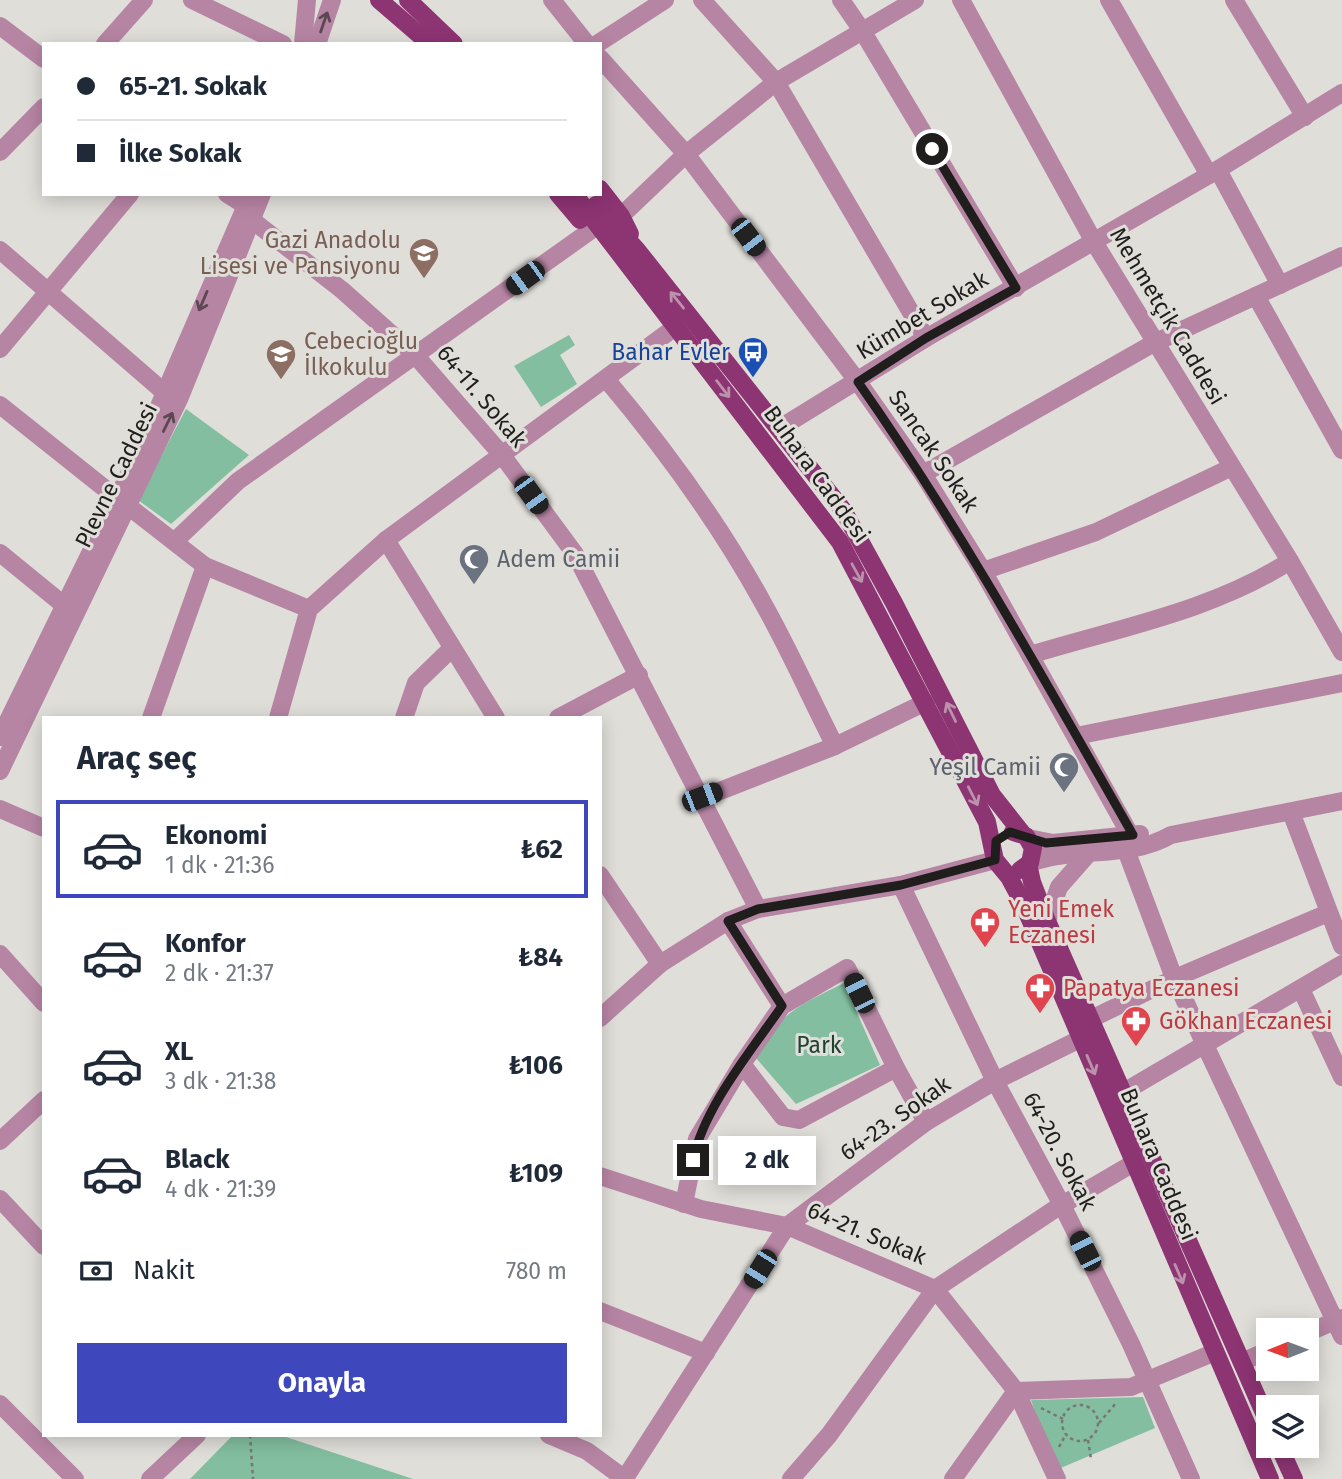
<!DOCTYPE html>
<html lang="tr">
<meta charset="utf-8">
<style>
body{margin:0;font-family:"Fira Sans",sans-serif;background:#f6f6f7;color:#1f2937;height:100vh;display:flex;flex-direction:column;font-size:26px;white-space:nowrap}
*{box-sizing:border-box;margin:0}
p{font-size:23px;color:#747a83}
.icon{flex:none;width:38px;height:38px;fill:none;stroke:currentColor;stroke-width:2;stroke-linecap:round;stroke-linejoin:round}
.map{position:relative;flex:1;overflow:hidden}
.drawer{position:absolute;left:42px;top:716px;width:560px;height:721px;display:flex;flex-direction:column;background:#fff;border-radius:0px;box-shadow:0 4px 18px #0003}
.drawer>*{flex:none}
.banner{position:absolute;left:42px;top:42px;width:560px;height:154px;border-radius:0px;box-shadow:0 4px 18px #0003;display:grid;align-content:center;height:154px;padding:0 35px;background:#fff}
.needle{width:46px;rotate:269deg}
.fabs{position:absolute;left:1256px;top:1318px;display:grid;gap:14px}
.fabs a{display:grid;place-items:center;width:63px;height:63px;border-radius:0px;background:#fff;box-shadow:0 4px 18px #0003;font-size:35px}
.end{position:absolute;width:32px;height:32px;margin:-16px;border:9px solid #1f1e1c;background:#fff;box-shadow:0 0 0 4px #fff}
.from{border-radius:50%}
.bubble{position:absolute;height:49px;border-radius:0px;background:#fff;box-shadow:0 4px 18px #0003;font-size:23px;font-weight:700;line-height:49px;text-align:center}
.car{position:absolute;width:21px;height:42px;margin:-21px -10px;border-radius:9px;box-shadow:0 0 5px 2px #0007;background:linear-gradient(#222 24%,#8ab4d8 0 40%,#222 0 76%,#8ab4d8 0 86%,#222 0)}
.banner b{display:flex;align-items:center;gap:24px;height:66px;font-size:26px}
.banner b+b{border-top:2px solid #e0e1e3}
.banner i{width:18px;height:18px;background:#1f2937}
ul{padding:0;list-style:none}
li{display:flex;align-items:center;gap:21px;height:98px;margin:0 14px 10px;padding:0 21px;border:4px solid transparent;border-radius:0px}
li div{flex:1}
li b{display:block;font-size:26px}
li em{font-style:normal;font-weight:700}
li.selected{border-color:#3e47bb}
li>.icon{width:63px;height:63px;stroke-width:1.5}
h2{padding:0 35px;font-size:32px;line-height:84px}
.pay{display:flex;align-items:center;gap:18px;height:77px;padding:0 35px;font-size:26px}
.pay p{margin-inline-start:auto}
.action{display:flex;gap:14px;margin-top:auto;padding:14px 35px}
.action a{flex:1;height:80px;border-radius:0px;background:#3e47bb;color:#fff;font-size:28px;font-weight:700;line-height:80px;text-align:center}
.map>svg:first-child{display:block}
</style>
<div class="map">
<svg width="1342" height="1479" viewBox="0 0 1342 1479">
<rect width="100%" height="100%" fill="#e0ded9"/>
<g fill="#82be9f">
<path d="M569,335L575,345L560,355L577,384L541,407L514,366Z"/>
<path d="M186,409L249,455L171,524L138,500Z"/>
<path d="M844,983L880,1065L796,1104L756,1058C779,1012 800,1005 844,983Z"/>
<path d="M1143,1397L1155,1428L1056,1470L1031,1400Z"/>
<path d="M233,1435H280L413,1479H190Z"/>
</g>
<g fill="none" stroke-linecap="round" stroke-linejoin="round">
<g stroke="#797774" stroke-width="2.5" stroke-dasharray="3.5 3.5" stroke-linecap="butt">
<circle cx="1080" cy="1423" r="18"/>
<path d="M1041,1408L1063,1419"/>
<path d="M1099,1423L1117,1402"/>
<path d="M250,1435L253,1479"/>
<path d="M1088,1440L1091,1459"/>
<path d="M1059,1447L1066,1434"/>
</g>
<g stroke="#b785a4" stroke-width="18">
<path d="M192,0L283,44"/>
<path d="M552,0L587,44"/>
<path d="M702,0L776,82L926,338"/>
<path d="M841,0L863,32L1016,288"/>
<path d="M961,0L1094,242L1290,561L1342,652"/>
<path d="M1109,0L1209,175"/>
<path d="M1234,0L1305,117"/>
<path d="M0,26L44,59"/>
<path d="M105,44L144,0"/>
<path d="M303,44L307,0"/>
<path d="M317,44L332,0"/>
<path d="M597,44L665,0"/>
<path d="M600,58L686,154L858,382L923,474L983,571L1137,847"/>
<path d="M0,152L44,107"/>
<path d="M1218,170L1280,285"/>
<path d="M227,194L254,211"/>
<path d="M621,216L686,154L776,82L915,0"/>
<path d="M252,220L342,290L416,356L502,455L575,554L758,909"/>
<path d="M0,250L164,392"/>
<path d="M1256,296L1342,450"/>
<path d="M0,349L130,194"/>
<path d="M606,379C665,449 719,523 763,603C789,649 811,699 835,746"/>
<path d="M0,405L118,499"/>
<path d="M780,428L926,338L1209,175L1342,93"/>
<path d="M923,474L1154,343L1342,256"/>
<path d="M128,506L205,566L309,609"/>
<path d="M386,540L496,718"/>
<path d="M175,541L238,481L590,231"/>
<path d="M0,553L65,606"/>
<path d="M983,571L1096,532L1232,467"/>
<path d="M1030,655C1118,628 1212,611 1290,561"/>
<path d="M151,718L205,566"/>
<path d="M278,718L309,609L386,540L674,328"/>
<path d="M404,718L416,683L451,649"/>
<path d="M558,718L639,675"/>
<path d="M1076,736L1342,683"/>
<path d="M0,737L134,464L248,201"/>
<path d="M0,771L180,397L262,194"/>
<path d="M702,798L835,746L926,702"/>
<path d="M0,809L44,828"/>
<path d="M1291,812L1342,946"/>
<path d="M1028,838L1053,843L1140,834"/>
<path d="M1126,850L1171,970L1205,1045L1342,1336"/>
<path d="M1030,863C1075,846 1128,860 1171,835L1342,801"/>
<path d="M600,875L660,964"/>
<path d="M901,885L995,1081L1062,1205L1131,1344L1191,1479"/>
<path d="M728,921L782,1006"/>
<path d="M1047,921L1059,887L1088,854"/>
<path d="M0,954L44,1003"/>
<path d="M1301,989L1342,1077"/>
<path d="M600,1018L660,964L728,921L758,909L901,885L995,860"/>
<path d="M1091,1019L1175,978L1328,913"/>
<path d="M742,1064L783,1117L799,1120L896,1068"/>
<path d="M1122,1093L1342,964"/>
<path d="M0,1141L44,1100"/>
<path d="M600,1176L701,1209L787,1226L935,1289L1016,1391L1057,1479"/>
<path d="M0,1199L44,1246"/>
<path d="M684,1204L697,1139L742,1064L782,1006L847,968L896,1068L926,1122"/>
<path d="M600,1311L706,1353"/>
<path d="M1307,1333L1342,1318"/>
<path d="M1242,1362L1269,1350"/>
<path d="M0,1404L75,1479"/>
<path d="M549,1435L587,1451L625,1479"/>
<path d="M625,1478L787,1226L926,1122L995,1081L1080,1039"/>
<path d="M150,1479L197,1435"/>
<path d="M791,1479L829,1435L935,1289L1055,1209L1132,1164"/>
<path d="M953,1479L1016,1391L1131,1387L1213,1353"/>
</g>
<g stroke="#8d3473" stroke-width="18">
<path d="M379,0L430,44"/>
<path d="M408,0L454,44"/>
<path d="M600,189L621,216L630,234"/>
<path d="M558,194L580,220"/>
<path d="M574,194L840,542L987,822L995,860L1009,877L1023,903L1270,1479"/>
<path d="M596,205L637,250L843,510L894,603L992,795L1022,833"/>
<path d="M1013,832L1026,836L1033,848L1030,863L1020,870"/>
<path d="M1028,864L1032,882L1047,921L1269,1424"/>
<path d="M1279,1446L1294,1479"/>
</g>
</g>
<defs><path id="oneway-shaft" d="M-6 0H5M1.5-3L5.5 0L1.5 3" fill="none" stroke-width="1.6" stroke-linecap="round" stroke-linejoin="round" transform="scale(1.75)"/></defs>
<g stroke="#5c4752">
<use href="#oneway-shaft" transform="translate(324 22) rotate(-71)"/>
<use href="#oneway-shaft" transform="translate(203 301) rotate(113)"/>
<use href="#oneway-shaft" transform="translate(168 422) rotate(-64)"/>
</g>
<g stroke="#bb92ab">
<use href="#oneway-shaft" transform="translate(677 300) rotate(-129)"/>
<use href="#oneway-shaft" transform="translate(723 389) rotate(52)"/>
<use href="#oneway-shaft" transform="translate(857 573) rotate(61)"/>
<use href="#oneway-shaft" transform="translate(951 712) rotate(-116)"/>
<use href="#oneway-shaft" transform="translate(973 796) rotate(63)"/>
<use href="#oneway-shaft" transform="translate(1091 1065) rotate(67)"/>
<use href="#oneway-shaft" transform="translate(1179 1274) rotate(67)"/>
</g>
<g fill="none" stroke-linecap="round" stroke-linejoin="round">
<path stroke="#1f1e1c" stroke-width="9" d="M693,1160C704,1107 751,1051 782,1006L728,921L758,909L901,885L995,860L996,841L1010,832L1046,843L1133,835C1045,681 960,527 858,382L926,338L1016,288L932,149"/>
</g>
<defs>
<g id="school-pin" transform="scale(1.575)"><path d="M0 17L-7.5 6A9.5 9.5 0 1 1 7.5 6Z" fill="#8d6e63" stroke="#e0ded9"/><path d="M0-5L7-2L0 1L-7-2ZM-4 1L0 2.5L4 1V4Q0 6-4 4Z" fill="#fff"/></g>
<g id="bus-pin" transform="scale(1.575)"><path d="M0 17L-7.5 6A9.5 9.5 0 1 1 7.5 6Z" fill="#1a4fb4" stroke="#e0ded9"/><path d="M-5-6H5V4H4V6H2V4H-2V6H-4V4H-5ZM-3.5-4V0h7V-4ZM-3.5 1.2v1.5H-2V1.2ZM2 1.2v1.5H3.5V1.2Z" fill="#fff"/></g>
<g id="mosque-pin" transform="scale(1.575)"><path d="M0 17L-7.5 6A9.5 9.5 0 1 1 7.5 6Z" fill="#6b7280" stroke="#e0ded9"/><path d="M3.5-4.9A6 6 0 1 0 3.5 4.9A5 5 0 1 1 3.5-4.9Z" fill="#fff"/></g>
<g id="pharmacy-pin" transform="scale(1.575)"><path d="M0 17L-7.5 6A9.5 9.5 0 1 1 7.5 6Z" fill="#e0444e" stroke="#e0ded9"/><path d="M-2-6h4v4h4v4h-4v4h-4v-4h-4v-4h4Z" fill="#fff"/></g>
</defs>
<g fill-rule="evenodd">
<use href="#school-pin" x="424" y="253"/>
<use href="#bus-pin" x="753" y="352"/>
<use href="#school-pin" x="281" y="354"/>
<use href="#mosque-pin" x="474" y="559"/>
<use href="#mosque-pin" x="1064" y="767"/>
<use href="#pharmacy-pin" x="985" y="922"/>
<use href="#pharmacy-pin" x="1040" y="988"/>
<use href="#pharmacy-pin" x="1136" y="1021"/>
</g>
<g text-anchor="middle" stroke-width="6" stroke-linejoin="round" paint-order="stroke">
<g font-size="23" fill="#785e54" stroke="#e0ded9" text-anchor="end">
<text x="401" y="248">Gazi Anadolu<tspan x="401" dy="26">Lisesi ve Pansiyonu</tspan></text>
<text x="304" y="349" text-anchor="start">Cebecioğlu<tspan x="304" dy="26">İlkokulu</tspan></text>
</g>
<g font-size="23" fill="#1f1e1c" stroke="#e0ded9">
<text transform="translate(922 315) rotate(-31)" y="8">Kümbet Sokak</text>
<text transform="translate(1168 316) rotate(59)" y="8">Mehmetçik Caddesi</text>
<text transform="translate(482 396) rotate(50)" y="8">64-11. Sokak</text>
<text transform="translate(934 451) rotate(56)" y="8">Sancak Sokak</text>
<text transform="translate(817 474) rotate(54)" y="8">Buhara Caddesi</text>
<text transform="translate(116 475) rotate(-64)" y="8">Plevne Caddesi</text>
<text transform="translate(895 1118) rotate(-35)" y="8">64-23. Sokak</text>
<text transform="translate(1060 1151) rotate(62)" y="8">64-20. Sokak</text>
<text transform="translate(1159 1164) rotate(67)" y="8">Buhara Caddesi</text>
<text transform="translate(867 1233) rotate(23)" y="8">64-21. Sokak</text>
</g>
<g font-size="23" fill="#164399" stroke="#e0ded9" text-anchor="end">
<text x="730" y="360">Bahar Evler</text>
</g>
<g font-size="23" fill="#5b616d" stroke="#e0ded9" text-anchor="start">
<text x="497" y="567">Adem Camii</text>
<text x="1041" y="775" text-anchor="end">Yeşil Camii</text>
</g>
<g font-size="23" fill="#be3a42" stroke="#e0ded9" text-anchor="start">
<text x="1008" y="917">Yeni Emek<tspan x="1008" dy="26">Eczanesi</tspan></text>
<text x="1063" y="996">Papatya Eczanesi</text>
<text x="1159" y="1029">Gökhan Eczanesi</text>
</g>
<g font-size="23" fill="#1d4331" stroke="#e0ded9">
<text x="819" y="1053">Park</text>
</g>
</g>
</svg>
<div class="fabs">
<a><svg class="needle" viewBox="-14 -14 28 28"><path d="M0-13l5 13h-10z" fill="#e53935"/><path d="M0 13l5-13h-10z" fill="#747a83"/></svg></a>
<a><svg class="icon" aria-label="layers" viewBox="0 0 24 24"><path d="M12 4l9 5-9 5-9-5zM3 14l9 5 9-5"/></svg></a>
</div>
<i class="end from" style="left:932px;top:149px"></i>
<i class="end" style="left:693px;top:1160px"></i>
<div class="bubble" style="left:718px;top:1136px;width:98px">2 dk</div>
<i class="car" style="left:748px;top:237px;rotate:143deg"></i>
<i class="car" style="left:525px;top:278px;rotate:234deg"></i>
<i class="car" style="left:531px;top:495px;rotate:144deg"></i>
<i class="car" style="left:702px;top:797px;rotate:69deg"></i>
<i class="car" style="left:859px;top:993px;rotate:334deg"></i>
<i class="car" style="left:1085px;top:1251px;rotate:333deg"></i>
<i class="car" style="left:760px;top:1269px;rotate:212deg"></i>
<div class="banner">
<b><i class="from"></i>65-21. Sokak</b>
<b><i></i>İlke Sokak</b>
</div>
<section class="drawer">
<h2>Araç seç</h2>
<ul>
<li class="selected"><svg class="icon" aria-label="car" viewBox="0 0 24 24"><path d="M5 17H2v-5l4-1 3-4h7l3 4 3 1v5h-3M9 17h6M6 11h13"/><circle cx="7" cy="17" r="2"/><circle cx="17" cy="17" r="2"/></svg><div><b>Ekonomi</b><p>1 dk · 21:36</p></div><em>₺62</em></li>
<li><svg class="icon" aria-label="car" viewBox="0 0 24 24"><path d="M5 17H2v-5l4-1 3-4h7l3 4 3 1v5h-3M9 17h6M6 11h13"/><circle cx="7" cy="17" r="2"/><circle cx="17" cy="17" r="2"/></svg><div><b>Konfor</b><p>2 dk · 21:37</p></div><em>₺84</em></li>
<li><svg class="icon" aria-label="car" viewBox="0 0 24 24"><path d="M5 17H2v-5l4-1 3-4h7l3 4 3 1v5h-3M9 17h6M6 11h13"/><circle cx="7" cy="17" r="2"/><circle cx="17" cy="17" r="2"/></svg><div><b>XL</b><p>3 dk · 21:38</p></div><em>₺106</em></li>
<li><svg class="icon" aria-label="car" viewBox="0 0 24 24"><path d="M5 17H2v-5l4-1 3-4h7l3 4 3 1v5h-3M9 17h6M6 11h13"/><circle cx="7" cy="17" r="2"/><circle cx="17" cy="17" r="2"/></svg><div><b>Black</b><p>4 dk · 21:39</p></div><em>₺109</em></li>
</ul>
<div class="pay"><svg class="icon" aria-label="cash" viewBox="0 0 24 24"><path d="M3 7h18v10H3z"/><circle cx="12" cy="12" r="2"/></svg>Nakit<p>780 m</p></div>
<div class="action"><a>Onayla</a></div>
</section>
</div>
